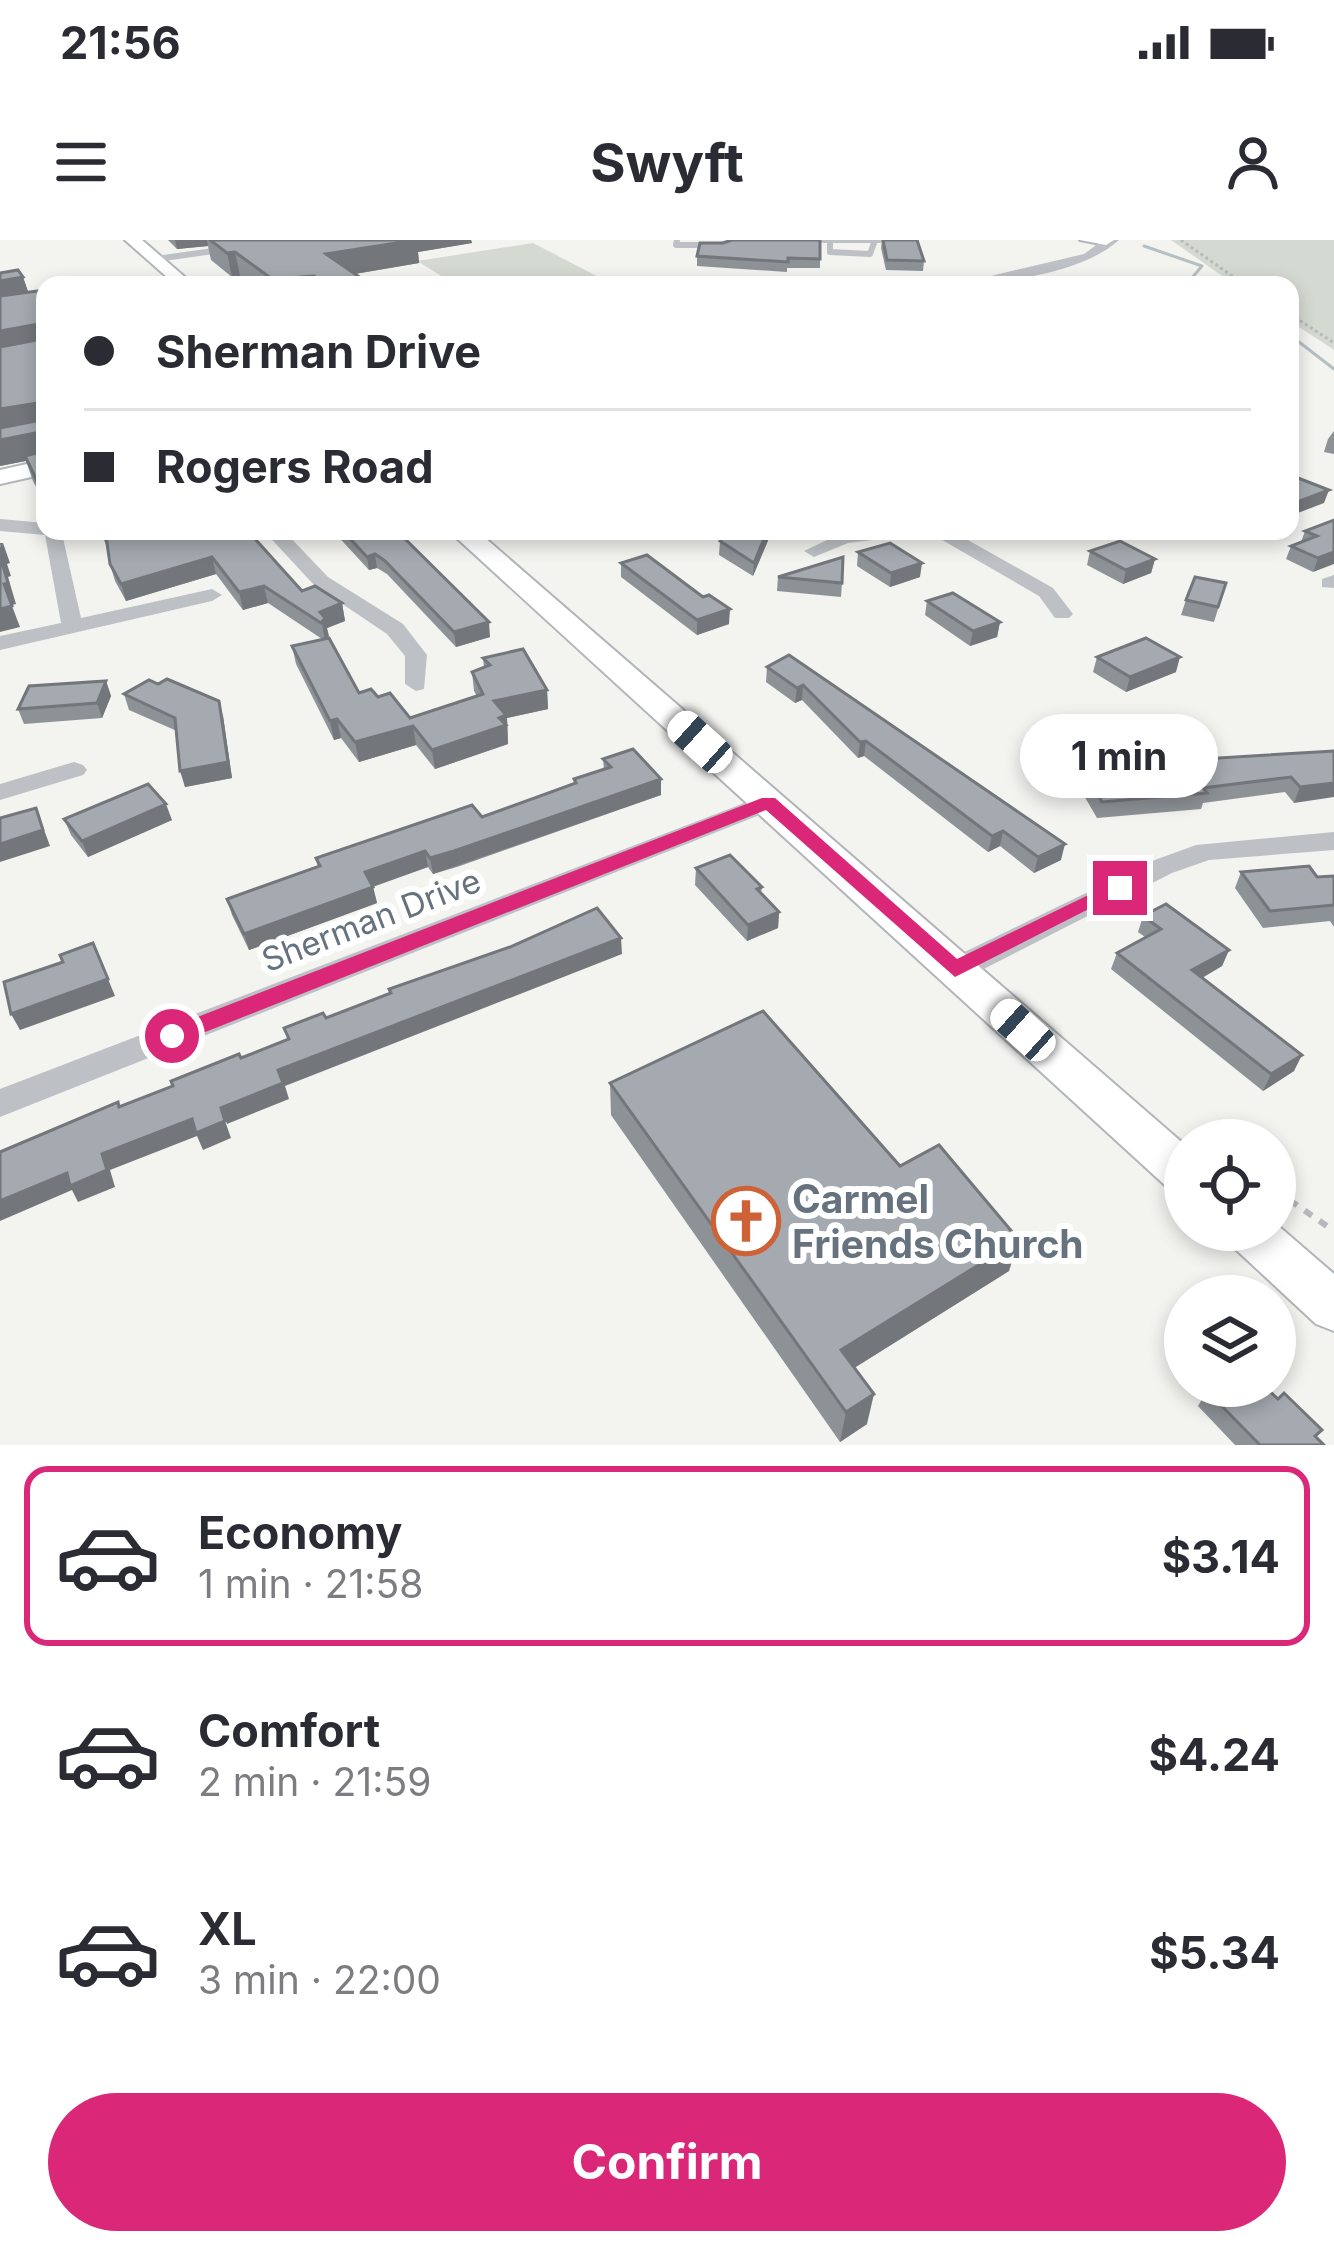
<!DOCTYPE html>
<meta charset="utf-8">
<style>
body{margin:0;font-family:Inter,sans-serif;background:#f7f7f7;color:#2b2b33;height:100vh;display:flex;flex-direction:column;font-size:45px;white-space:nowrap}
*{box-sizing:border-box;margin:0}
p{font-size:39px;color:#7c7c81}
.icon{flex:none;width:66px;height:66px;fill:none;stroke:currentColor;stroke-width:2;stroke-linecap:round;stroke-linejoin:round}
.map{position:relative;height:1205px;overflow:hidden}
.details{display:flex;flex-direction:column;background:#fff;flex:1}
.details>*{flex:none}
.hud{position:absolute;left:36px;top:36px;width:1263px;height:264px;border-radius:24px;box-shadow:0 6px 18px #0003;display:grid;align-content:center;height:264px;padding:0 48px;background:#fff}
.buttons{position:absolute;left:1164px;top:879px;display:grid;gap:24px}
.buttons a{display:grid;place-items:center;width:132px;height:132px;border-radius:50%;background:#fff;box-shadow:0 6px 18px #0003;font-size:60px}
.end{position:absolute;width:54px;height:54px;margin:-27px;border:15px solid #db2777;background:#fff;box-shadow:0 0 0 6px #fff}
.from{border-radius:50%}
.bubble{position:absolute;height:84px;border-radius:42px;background:#fff;box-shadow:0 6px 18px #0003;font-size:39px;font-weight:700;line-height:84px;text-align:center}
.car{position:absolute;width:36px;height:72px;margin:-36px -18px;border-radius:15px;box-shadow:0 0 9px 3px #0007;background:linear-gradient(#fff 24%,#345 0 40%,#fff 0 76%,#345 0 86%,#fff 0)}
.hud b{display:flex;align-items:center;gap:42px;height:114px;font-size:45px}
.hud b+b{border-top:3px solid #e1e1e2}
.hud i{width:30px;height:30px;background:#2b2b33}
ul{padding:21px 0 0;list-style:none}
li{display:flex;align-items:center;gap:36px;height:180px;margin:0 24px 18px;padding:0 24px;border:6px solid transparent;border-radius:24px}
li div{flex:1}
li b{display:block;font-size:45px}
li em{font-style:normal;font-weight:700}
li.selected{border-color:#db2777}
li>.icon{width:108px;height:108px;stroke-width:1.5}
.action{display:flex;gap:24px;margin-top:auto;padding:24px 48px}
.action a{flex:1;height:138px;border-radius:72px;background:#db2777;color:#fff;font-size:48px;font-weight:700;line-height:138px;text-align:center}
.status{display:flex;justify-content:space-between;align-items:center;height:84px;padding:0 60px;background:#fff;direction:ltr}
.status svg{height:33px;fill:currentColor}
header{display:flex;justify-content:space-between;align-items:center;height:156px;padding:0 48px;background:#fff;font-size:54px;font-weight:700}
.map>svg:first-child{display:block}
</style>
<div class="status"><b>21:56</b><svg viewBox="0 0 49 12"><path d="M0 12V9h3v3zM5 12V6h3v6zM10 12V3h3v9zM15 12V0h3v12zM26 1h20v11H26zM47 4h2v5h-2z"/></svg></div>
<header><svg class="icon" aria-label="menu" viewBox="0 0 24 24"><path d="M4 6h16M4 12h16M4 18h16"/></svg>Swyft<svg class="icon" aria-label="person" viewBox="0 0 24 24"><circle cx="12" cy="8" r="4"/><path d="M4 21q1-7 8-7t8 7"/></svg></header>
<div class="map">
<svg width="1334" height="1205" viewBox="0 0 1334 1205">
<rect width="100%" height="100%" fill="#f3f4f0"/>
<g fill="#d4dad2">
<path d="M1171,0H1334V110L1290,81V45H1235Z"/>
<path d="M533,3L614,45H456L417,21Z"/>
</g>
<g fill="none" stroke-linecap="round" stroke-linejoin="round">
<g stroke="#b6bfc4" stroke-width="3">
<path d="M1144,6L1202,26L1186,45"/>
<path d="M1290,95L1334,129"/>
</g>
<g stroke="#b2b6ba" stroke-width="4">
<g id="secondary">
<path d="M125,0H142L194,45H176Z"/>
<path d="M1080,0H1114L1106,5Z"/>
<path d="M45,220V234L0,244V230Z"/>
<path d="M449,291H477L1185,905V954L1168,948Z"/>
<path d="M1275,983L1334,1034V1091L1316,1084L1231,1005L1223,990H1275Z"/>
</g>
</g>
<g stroke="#b7b9bc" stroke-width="3" stroke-dasharray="3 3" stroke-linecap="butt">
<path d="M1181,0L1245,45"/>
<path d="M922,45L940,41"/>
<path d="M1290,74L1334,103"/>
</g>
<path stroke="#b7b9bc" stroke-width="6" stroke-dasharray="9 9" stroke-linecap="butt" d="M1275,950L1334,991"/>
<g stroke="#bdc0c4" stroke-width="6">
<path d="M677,0L676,5H721L738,0"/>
<path d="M823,0H910"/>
<path d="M830,1V12L870,14L874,3"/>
<path d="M156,19L228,9"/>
</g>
<g fill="#bdc0c4" fill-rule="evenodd">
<path d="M0,279L45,283V291H65L63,298L81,378L212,349L222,355L212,361L0,410V396L61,383L45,295L0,291Z"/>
<path d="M264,291H284L328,337L403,384L427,415L424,449L416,451L405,444V416L387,394L314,345Z"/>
<path d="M952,291L1053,348L1073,374L1069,378H1055L1039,356L930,293L848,303L814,317L804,311L844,292Z"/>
<path d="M1334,335V348L1322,347V339Z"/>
<path d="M74,522L83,525L87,530L83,535L0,560V544Z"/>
<path d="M768,554L777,556L781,562L777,568L0,877V849Z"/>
<path d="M1334,592V610L1209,620L1172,633L966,738H944L940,730L944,722L1152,621L1196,605Z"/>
</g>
<path fill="#bdc0c4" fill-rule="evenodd" d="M1103,0H1119C1085,32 1000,45 953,45L1084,14Z"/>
<use href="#secondary" fill="#fff" fill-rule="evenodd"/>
</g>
<g fill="#8d9297">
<path d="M168,0H471L472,3L418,12L419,23L355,34L371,45H252L240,36L232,37L211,20L208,6L177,9Z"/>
<path d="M820,0V28H787V32L697,26V16Z"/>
<path d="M882,0L924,21L923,31L886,30L881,8Z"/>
<path d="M23,37L28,52L45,50V264L33,241L26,221L0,226V200Z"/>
<path d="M1334,191V214L1324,212L1328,199Z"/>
<path d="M1334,280L1313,332L1286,319L1291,306L1301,302L1305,291Z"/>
<path d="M99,291H248L302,351L342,363L345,381L327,388L328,398L359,453L378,457L410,478L477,456L474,451L472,432L484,427L483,418L547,450L548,469L507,478L508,504L435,529L416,505L359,522L341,498L334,500L296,424L292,406L322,399L268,363L243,370L216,334L126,361L115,341L110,324L107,306Z"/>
<path d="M333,291H397L490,397L456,407L387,334L377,328L369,330Z"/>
<path d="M772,291L753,336L719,315L720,301Z"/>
<path d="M1090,311L1155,319L1151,333L1123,344L1087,325Z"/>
<path d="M858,312L920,337L890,347L857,326Z"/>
<path d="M621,323L703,357L729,384L697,395L621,337Z"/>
<path d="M778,337L842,343L841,357L777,351Z"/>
<path d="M1226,343L1214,382L1181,375L1186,360Z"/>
<path d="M927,361L1000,382L997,397L970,406L925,375Z"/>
<path d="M789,415L1061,620L1034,633L1000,606L988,612L864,516L858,518L802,460L795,463L766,442L767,427Z"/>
<path d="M1097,417L1176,432L1126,452L1093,432Z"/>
<path d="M106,441L111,456L102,478L24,484L18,469Z"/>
<path d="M124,454L223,476L232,538L185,547L177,491L129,470Z"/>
<path d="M1334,511L1294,563L1285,552L1203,563L1201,569L1097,578L1079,547L1083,532L1150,527L1152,522Z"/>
<path d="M603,519L661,539V555L457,627L433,634L428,627L373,647L377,663L249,710L232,675L227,659L318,627L316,618L482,577L574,544V539L604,530Z"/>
<path d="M64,579L172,580L88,617L71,595Z"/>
<path d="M696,628L762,647L761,653L779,672L778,688L747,701L695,645Z"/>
<path d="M1241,632L1317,637L1334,636V687L1330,681L1263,688L1235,648Z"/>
<path d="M1143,676L1229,710L1222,726L1202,738L1294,831L1263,851L1111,729L1117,713L1145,697L1138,692Z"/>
<path d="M610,843L900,926L1009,1031L854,1128L867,1184L840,1202L611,875Z"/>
<path d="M1207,1151L1278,1159L1322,1190L1316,1197L1324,1205H1235L1198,1166Z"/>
</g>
<g fill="#73777b">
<path d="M175,0H207L208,6L177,9Z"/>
<path d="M400,0H471L472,3L418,12L419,23L330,38L326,14Z"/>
<path d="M235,12L240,36L232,37L227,13Z"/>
<path d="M314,36L315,45H274L272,39Z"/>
<path d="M23,37L30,57L0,62V41Z"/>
<path d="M38,84L44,106L0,113V91Z"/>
<path d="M37,163L44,187L0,194V169Z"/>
<path d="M40,192L45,217L0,226V200Z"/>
<path d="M1329,250L1324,263L1290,276L1292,264Z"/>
<path d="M767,291H772L753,336L754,323Z"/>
<path d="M0,303H3L10,323L7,324L11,336L8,337L16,364L12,365L4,344Z"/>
<path d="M1334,312V324L1313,332L1318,318Z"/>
<path d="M375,314L377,328L369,330L367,317Z"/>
<path d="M212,317L216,334L126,361L121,344Z"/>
<path d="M1155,319L1151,333L1123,344L1126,330Z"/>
<path d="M922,323L920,337L890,347L891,333Z"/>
<path d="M264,346L268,363L243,370L239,352Z"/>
<path d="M342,363L345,381L327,388L329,396L325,401L320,372Z"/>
<path d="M12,366L20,387L0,392V369Z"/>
<path d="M730,369L729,384L697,395V380Z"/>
<path d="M489,382L490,397L456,407L454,392Z"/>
<path d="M1000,382L997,397L970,406L973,391Z"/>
<path d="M1180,417L1176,432L1126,452L1130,437Z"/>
<path d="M106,441L111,456L102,478L97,463Z"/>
<path d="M803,445L802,460L795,463L797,448Z"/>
<path d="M547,450L548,469L507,478L508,504L435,529L432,510L494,461Z"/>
<path d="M219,461L223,476L232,538L185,547L180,531Z"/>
<path d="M337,479L341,498L334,500L330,481Z"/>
<path d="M413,486L416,505L359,522L355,502Z"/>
<path d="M866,501L864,516L858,518L860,502Z"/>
<path d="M661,539V555L433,634L430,618Z"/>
<path d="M1334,543V557L1294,563L1300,547Z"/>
<path d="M166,564L172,580L88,617L82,601Z"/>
<path d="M36,568L50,606L0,622V604Z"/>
<path d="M1003,591L1000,606L988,612L992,596Z"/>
<path d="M1065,604L1061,620L1034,633L1038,617Z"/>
<path d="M425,611L428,627L368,648L365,632Z"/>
<path d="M373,647L377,663L249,710L244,694Z"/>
<path d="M779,672L778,688L747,701L748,685Z"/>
<path d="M621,698L622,714L285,846L289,859L227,884L221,868L278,830Z"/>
<path d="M1229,710L1222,726L1186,747L1192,730Z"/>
<path d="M108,739L115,756L20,790L11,774Z"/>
<path d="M1302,815L1294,831L1263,851L1271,834Z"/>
<path d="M192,879L225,881L231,898L203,910L197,896L110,930L115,947L78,962L72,950L0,981V961L102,914Z"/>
<path d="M1019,1000L1009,1031L835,1140L841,1110Z"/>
<path d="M874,1154L867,1184L840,1202L846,1172Z"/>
</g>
<g fill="#a4aab0" stroke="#73777b" stroke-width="3">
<path d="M210,0H416L326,14L371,45H327L314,36L272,39L235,12L227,13Z"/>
<path d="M732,0H820V19L788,18V22L697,16L700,3H723Z"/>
<path d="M883,0H917L924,21L887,20Z"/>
<path d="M18,30L23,37L0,41V33Z"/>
<path d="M45,50V246L40,247L25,216L40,212V192L0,200V188L41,180L42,167L37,163L0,169V107L42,99L43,89L38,84L0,91V56Z"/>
<path d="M1298,238L1329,250L1292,264L1290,263V241Z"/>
<path d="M1334,280V312L1318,318L1291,306L1317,296L1305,291Z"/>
<path d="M103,291H248L302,351L315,346L342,363L320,372L325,378L321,383L264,346L239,352L212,317L121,344L110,324L106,296Z"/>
<path d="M343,291H397L489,382L454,392L385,321L375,314L367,317Z"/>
<path d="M725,291H767L754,323L720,301Z"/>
<path d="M1120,301L1155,319L1126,330L1090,311Z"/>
<path d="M890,303L922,323L891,333L858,312Z"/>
<path d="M0,307L4,316H0L8,343L4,344L12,366L0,369Z"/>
<path d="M647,315L703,357L709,355L730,369L697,380L621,323Z"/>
<path d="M843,317L842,343L778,337Z"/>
<path d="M1195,337L1226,343L1218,367L1186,360Z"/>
<path d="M953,353L1000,382L973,391L927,361Z"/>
<path d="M329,398L359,453L371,449L378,457L390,453L410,478L483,454L472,432L490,425L483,418L523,409L547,450L494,461L506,475L499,478L506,485L432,510L413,486L355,502L337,479L330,481L292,406Z"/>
<path d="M1146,398L1180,417L1130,437L1097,417Z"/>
<path d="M789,415L1065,604L1038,617L1003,591L992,596L866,501L860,502L803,445L797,448L767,427Z"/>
<path d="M167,439L219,461L228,522L180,531L175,478L124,454L149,440L158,444Z"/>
<path d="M106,441L97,463L18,469L29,446Z"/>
<path d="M633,509L661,539L454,611L430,618L425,611L365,632L373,647L244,694L227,659L320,626L316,618L472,565L482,577L576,543L574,539L611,527L603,519Z"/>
<path d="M1334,511V543L1300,547L1291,537L1203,548L1207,553L1102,562L1083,532L1155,527L1152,522Z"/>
<path d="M148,544L166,564L82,601L64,579Z"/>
<path d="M36,568L43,590L0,604V578Z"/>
<path d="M730,615L762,647L757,649L779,672L748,685L696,628Z"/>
<path d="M1309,626L1317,637L1334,636V665L1270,671L1241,632Z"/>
<path d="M1166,664L1229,710L1192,730L1302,815L1271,834L1117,713L1161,689L1143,676Z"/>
<path d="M597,668L621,698L278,830L283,843L221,868L225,881L196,893L192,879L102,914L107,930L70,946L67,933L0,961V912L118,862L119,867L173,846L171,841L239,814L241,818L289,799L284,788L323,773L326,778L391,753L389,749L510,707Z"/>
<path d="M93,703L108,739L11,774L4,742L63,722L60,715Z"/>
<path d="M763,771L900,926L939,905L1019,1000L841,1110L874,1154L846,1172L610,843Z"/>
<path d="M1214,1146H1264L1278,1159L1284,1153L1322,1190L1315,1196L1324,1205H1260L1207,1151Z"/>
</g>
<path fill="#db2777" d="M762,558H775L957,719L1113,643L1120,641L1130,648L955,737L766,570L180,802H164L161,796L164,790Z"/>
<defs>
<g id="church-ring" transform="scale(3.45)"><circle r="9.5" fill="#fff" stroke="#ce6236" stroke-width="1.5"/><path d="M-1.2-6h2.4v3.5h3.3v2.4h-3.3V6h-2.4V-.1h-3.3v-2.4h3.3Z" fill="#ce6236"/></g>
</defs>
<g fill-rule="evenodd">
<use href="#church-ring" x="746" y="981"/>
</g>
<g text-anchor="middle" stroke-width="12" stroke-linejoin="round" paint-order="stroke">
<g font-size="33" fill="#66727e" stroke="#fff">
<text transform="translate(371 680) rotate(-21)" y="12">Sherman Drive</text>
</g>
<g font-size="39" font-weight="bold" fill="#66727e" stroke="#fff" text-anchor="start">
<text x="792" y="973">Carmel<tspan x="792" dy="45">Friends Church</tspan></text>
</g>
</g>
</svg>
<div class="buttons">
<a><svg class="icon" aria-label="locate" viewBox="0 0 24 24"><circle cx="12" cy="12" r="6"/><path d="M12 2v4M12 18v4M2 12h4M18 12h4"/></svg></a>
<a><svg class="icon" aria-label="layers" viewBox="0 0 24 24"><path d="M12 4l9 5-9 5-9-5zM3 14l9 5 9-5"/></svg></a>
</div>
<i class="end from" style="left:172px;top:796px"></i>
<i class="end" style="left:1120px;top:648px"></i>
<div class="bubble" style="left:1020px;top:474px;width:198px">1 min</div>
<i class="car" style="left:700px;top:502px;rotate:312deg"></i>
<i class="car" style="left:1023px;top:790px;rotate:312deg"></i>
<div class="hud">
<b><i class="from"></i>Sherman Drive</b>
<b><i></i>Rogers Road</b>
</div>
</div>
<section class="details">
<ul>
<li class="selected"><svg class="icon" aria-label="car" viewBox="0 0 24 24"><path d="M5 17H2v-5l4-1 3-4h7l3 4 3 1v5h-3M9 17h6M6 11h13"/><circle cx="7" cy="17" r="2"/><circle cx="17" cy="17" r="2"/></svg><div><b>Economy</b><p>1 min · 21:58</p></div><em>$3.14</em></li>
<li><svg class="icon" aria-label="car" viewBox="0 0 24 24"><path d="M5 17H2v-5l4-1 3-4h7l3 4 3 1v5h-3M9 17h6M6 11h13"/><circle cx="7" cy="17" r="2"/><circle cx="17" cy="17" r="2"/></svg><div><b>Comfort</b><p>2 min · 21:59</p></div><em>$4.24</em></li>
<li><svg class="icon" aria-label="car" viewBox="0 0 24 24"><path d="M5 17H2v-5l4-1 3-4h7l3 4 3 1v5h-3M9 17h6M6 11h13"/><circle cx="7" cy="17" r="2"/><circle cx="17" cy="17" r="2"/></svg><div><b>XL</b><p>3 min · 22:00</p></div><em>$5.34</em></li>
</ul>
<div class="action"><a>Confirm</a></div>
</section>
